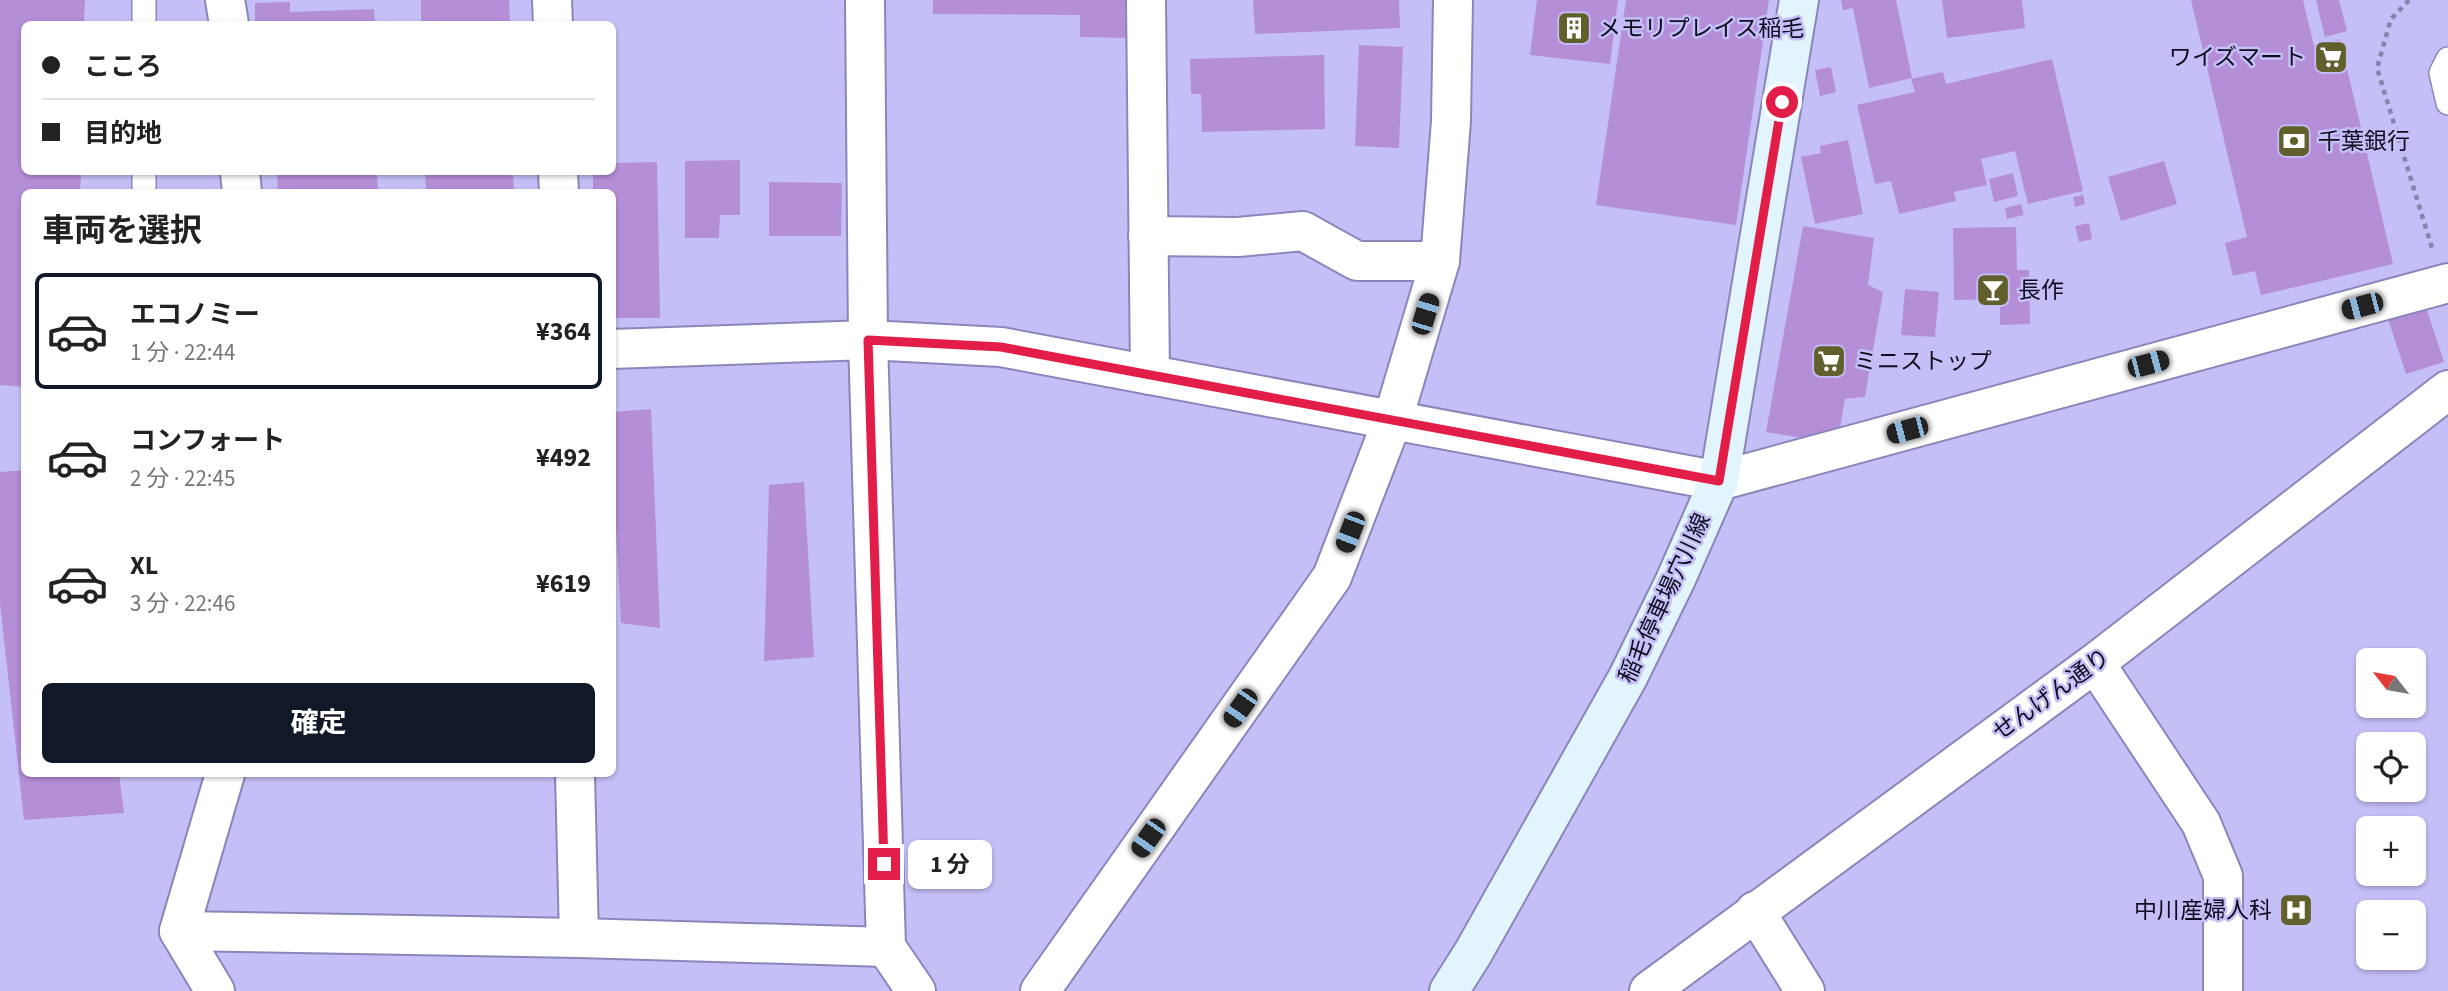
<!DOCTYPE html>
<html lang="ja">
<meta charset="utf-8">
<style>
body{margin:0;font-family:"Source Sans 3","Noto Sans JP",sans-serif;background:#f6f6f6;color:#222;height:100vh;display:flex;flex-direction:column;font-size:26px;white-space:nowrap}
*{box-sizing:border-box;margin:0}
p{font-size:23px;color:#767676}
.icon{flex:none;width:38px;height:38px;fill:none;stroke:currentColor;stroke-width:2;stroke-linecap:round;stroke-linejoin:round}
.map{position:relative;flex:1;overflow:hidden}
.panel{position:absolute;left:21px;top:189px;width:595px;height:588px;display:flex;flex-direction:column;background:#fff;border-radius:10px;box-shadow:0 2px 5px #0004}
.panel>*{flex:none}
.banner{position:absolute;left:21px;top:21px;width:595px;height:154px;border-radius:10px;box-shadow:0 2px 5px #0004;display:grid;align-content:center;height:154px;padding:0 21px;background:#fff}
.needle{width:46px;rotate:301deg}
.controls{position:absolute;left:2356px;top:648px;display:grid;gap:14px}
.controls a{display:grid;place-items:center;width:70px;height:70px;border-radius:10px;background:#fff;box-shadow:0 2px 5px #0004;font-size:35px}
.end{position:absolute;width:32px;height:32px;margin:-16px;border:9px solid #e11d48;background:#fff;box-shadow:0 0 0 4px #fff}
.from{border-radius:50%}
.bubble{position:absolute;height:49px;border-radius:10px;background:#fff;box-shadow:0 2px 5px #0004;font-size:23px;font-weight:700;line-height:49px;text-align:center}
.car{position:absolute;width:21px;height:42px;margin:-21px -10px;border-radius:9px;box-shadow:0 0 5px 2px #0007;background:linear-gradient(#222 24%,#8ab4d8 0 40%,#222 0 76%,#8ab4d8 0 86%,#222 0)}
.banner b{display:flex;align-items:center;gap:24px;height:66px;font-size:26px}
.banner b+b{border-top:2px solid #e0e0e0}
.banner i{width:18px;height:18px;background:#222}
ul{padding:0;list-style:none}
li{display:flex;align-items:center;gap:21px;height:116px;margin:0 14px 10px;padding:0 7px;border:4px solid transparent;border-radius:10px}
li div{flex:1}
li b{display:block;font-size:26px}
li em{font-style:normal;font-weight:700}
li.on{border-color:#111827}
li>.icon{width:63px;height:63px;stroke-width:1.5}
h2{padding:0 21px;font-size:32px;line-height:84px}
.action{display:flex;gap:14px;margin-top:auto;padding:14px 21px}
.action a{flex:1;height:80px;border-radius:10px;background:#111827;color:#fff;font-size:28px;font-weight:700;line-height:80px;text-align:center}
.map>svg:first-child{display:block}
</style>
<div class="map">
<svg width="2448" height="991" viewBox="0 0 2448 991">
<rect width="100%" height="100%" fill="#c4c0f7"/>
<g fill="#b58ed8">
<path d="M0,0H85L84,24H24V172H81L80,192H24V387L0,385Z"/>
<path d="M421,0H509L510,24H421Z"/>
<path d="M933,0H1128V38L1080,37V15L933,14Z"/>
<path d="M1253,0H1399L1400,28L1255,34Z"/>
<path d="M1537,0H1618L1610,64L1530,55Z"/>
<path d="M1626,0H1769L1736,225L1596,205Z"/>
<path d="M1841,0H1896L1912,78L1869,88L1853,8L1843,10Z"/>
<path d="M1942,0H2022L2025,28L1947,38Z"/>
<path d="M2191,0H2303L2314,46L2340,39L2393,264L2261,295L2255,271L2233,276L2225,243L2247,237Z"/>
<path d="M2316,0H2339L2347,31L2325,37Z"/>
<path d="M290,2V12L374,9L375,24H255V3Z"/>
<path d="M1359,45L1403,47L1399,148L1355,146Z"/>
<path d="M1324,55L1325,129L1202,132L1201,94H1191L1190,59Z"/>
<path d="M2052,59L2083,191L2028,204L2015,151L1981,159L1987,185L1954,192L1956,201L1899,214L1891,181L1875,184L1857,105L1915,92L1911,79L1943,72L1946,84Z"/>
<path d="M1831,67L1836,92L1820,96L1815,70Z"/>
<path d="M1848,140L1863,214L1815,224L1801,157L1821,153L1820,146Z"/>
<path d="M740,160V215H720L719,238H685V161Z"/>
<path d="M2164,161L2177,204L2121,221L2108,177Z"/>
<path d="M657,162L660,318H612V192H593V172H612V163Z"/>
<path d="M277,172H377L378,192H278Z"/>
<path d="M425,172H513L514,192H426Z"/>
<path d="M2013,173L2018,196L1994,202L1989,179Z"/>
<path d="M769,182L842,183L841,236H769Z"/>
<path d="M2083,195L2085,204L2075,207L2073,197Z"/>
<path d="M2021,204L2024,215L2007,219L2005,208Z"/>
<path d="M2089,223L2092,239L2079,242L2075,226Z"/>
<path d="M1803,226L1874,238L1868,285L1883,292L1865,397L1845,399L1840,428L1808,439L1766,432Z"/>
<path d="M2016,227L2017,270H2029L2030,324L2000,325V299L1954,300L1953,228Z"/>
<path d="M1905,289L1939,292L1935,337L1901,335Z"/>
<path d="M2424,301L2444,362L2406,374L2386,313Z"/>
<path d="M651,409L660,628L621,623L612,451V412Z"/>
<path d="M24,470V774H119L124,813L24,820L0,603V472Z"/>
<path d="M804,482L814,657L764,661L769,485Z"/>
</g>
<g fill="none" stroke-linecap="round" stroke-linejoin="round">
<g stroke="#8a86ba" stroke-width="26">
<g id="service">
<path d="M144,0V24"/>
<path d="M2448,59L2441,73L2448,103"/>
<path d="M144,172V192"/>
</g>
</g>
<g stroke="#8a86ba" stroke-width="42">
<g id="minor">
<path d="M225,0L229,24"/>
<path d="M552,0L553,24"/>
<path d="M865,0L868,340L886,947L916,991"/>
<path d="M1146,0L1150,375"/>
<path d="M240,172L242,192"/>
<path d="M558,172L559,192"/>
<path d="M1148,236L1238,237L1303,231L1357,261H1440"/>
<path d="M612,349L868,340L1001,347L1719,481L2448,283"/>
<path d="M2095,663L2201,823L2223,876V991"/>
<path d="M575,774L579,938"/>
<path d="M1755,911L1805,991"/>
<path d="M179,931L579,938L886,947"/>
<path d="M215,991L179,931L225,774"/>
<path d="M1040,991L1332,577L1393,419L1440,261L1451,121L1453,0"/>
<path d="M1649,991L2095,663L2448,390"/>
</g>
</g>
<g stroke="#8a86ba" stroke-width="42">
<path id="secondary" d="M1449,991L1473,953L1628,677L1675,581L1719,481L1799,0"/>
</g>
<path stroke="#8683ad" stroke-width="4.5" stroke-dasharray="5 5" stroke-linecap="butt" d="M2409,0L2391,19L2377,68L2432,248"/>
<use href="#service" stroke="#fff" stroke-width="23"/>
<use href="#minor" stroke="#fff" stroke-width="38"/>
<use href="#secondary" stroke="#e2f4fc" stroke-width="38"/>
</g>
<g fill="none" stroke-linecap="round" stroke-linejoin="round">
<path stroke="#e11d48" stroke-width="9" d="M884,864L868,340L1001,347L1719,481L1782,102"/>
</g>
<defs>
<g id="building-square" transform="scale(1.75)"><rect x="-9" y="-9" width="18" height="18" rx="4" fill="#61602d" stroke="#c4c0f7"/><path d="M-4-6H4V6H1V3H-1V6H-4ZM-2.5-4.3h1.7v1.8h-1.7ZM.8-4.3h1.7v1.8H.8ZM-2.5-1h1.7V.8h-1.7ZM.8-1h1.7V.8H.8Z" fill="#fff"/></g>
<g id="supermarket-square" transform="scale(1.75)"><rect x="-9" y="-9" width="18" height="18" rx="4" fill="#61602d" stroke="#c4c0f7"/><path d="M-6-5.5h2.5l.6 2H6L4.5 2H-2.5L-4.4-4H-6ZM-1.5 3.2a1.3 1.3 0 1 0 .1 0ZM3 3.2a1.3 1.3 0 1 0 .1 0Z" fill="#fff"/></g>
<g id="bank-square" transform="scale(1.75)"><rect x="-9" y="-9" width="18" height="18" rx="4" fill="#61602d" stroke="#c4c0f7"/><path d="M-6-4H6V4H-6ZM0-2.3a2.3 2.3 0 1 0 0 4.6a2.3 2.3 0 1 0 0-4.6Z" fill="#fff"/></g>
<g id="bar-square" transform="scale(1.75)"><rect x="-9" y="-9" width="18" height="18" rx="4" fill="#61602d" stroke="#c4c0f7"/><path d="M-6-5H6L.8 .8V4.5H3.5V6h-7V4.5H-.8V.8Z" fill="#fff"/></g>
<g id="hospital-square" transform="scale(1.75)"><rect x="-9" y="-9" width="18" height="18" rx="4" fill="#61602d" stroke="#c4c0f7"/><path d="M-5-5h3v3.5h4V-5h3V5h-3V1.5h-4V5h-3Z" fill="#fff"/></g>
</defs>
<g fill-rule="evenodd">
<use href="#building-square" x="1574" y="28"/>
<use href="#supermarket-square" x="2331" y="57"/>
<use href="#bank-square" x="2294" y="141"/>
<use href="#bar-square" x="1993" y="290"/>
<use href="#supermarket-square" x="1829" y="361"/>
<use href="#hospital-square" x="2296" y="910"/>
</g>
<g text-anchor="middle" stroke-width="5" stroke-linejoin="round" paint-order="stroke">
<g font-size="23" fill="#0e0c1e" stroke="#c4c0f7" text-anchor="start">
<text x="1598" y="36">メモリプレイス稲毛</text>
<text x="2306" y="65" text-anchor="end">ワイズマート</text>
<text x="2318" y="149">千葉銀行</text>
<text x="2018" y="298">長作</text>
<text x="1854" y="369">ミニストップ</text>
<text x="2272" y="918" text-anchor="end">中川産婦人科</text>
</g>
<g font-size="23" fill="#0e0c1e" stroke="#c4c0f7">
<text transform="translate(1664 598) rotate(-65)" y="8">稲毛停車場穴川線</text>
<text transform="translate(2051 694) rotate(-36)" y="8">せんげん通り</text>
</g>
</g>
</svg>
<div class="controls">
<a><svg class="needle" viewBox="-14 -14 28 28"><path d="M0-13l5 13h-10z" fill="#e53935"/><path d="M0 13l5-13h-10z" fill="#767676"/></svg></a>
<a><svg class="icon" aria-label="locate" viewBox="0 0 24 24"><circle cx="12" cy="12" r="6"/><path d="M12 2v4M12 18v4M2 12h4M18 12h4"/></svg></a>
<a>+</a>
<a>−</a>
</div>
<i class="end from" style="left:1782px;top:102px"></i>
<i class="end" style="left:884px;top:864px"></i>
<div class="bubble" style="left:908px;top:840px;width:84px">1 分</div>
<i class="car" style="left:2362px;top:306px;rotate:255deg"></i>
<i class="car" style="left:1425px;top:314px;rotate:17deg"></i>
<i class="car" style="left:2148px;top:364px;rotate:75deg"></i>
<i class="car" style="left:1907px;top:430px;rotate:255deg"></i>
<i class="car" style="left:1350px;top:532px;rotate:201deg"></i>
<i class="car" style="left:1240px;top:708px;rotate:215deg"></i>
<i class="car" style="left:1148px;top:838px;rotate:215deg"></i>
<div class="banner">
<b><i class="from"></i>こころ</b>
<b><i></i>目的地</b>
</div>
<section class="panel">
<h2>車両を選択</h2>
<ul>
<li class="on"><svg class="icon" aria-label="car" viewBox="0 0 24 24"><path d="M5 17H2v-5l4-1 3-4h7l3 4 3 1v5h-3M9 17h6M6 11h13"/><circle cx="7" cy="17" r="2"/><circle cx="17" cy="17" r="2"/></svg><div><b>エコノミー</b><p>1 分 · 22:44</p></div><em>¥364</em></li>
<li><svg class="icon" aria-label="car" viewBox="0 0 24 24"><path d="M5 17H2v-5l4-1 3-4h7l3 4 3 1v5h-3M9 17h6M6 11h13"/><circle cx="7" cy="17" r="2"/><circle cx="17" cy="17" r="2"/></svg><div><b>コンフォート</b><p>2 分 · 22:45</p></div><em>¥492</em></li>
<li><svg class="icon" aria-label="car" viewBox="0 0 24 24"><path d="M5 17H2v-5l4-1 3-4h7l3 4 3 1v5h-3M9 17h6M6 11h13"/><circle cx="7" cy="17" r="2"/><circle cx="17" cy="17" r="2"/></svg><div><b>XL</b><p>3 分 · 22:46</p></div><em>¥619</em></li>
</ul>
<div class="action"><a>確定</a></div>
</section>
</div>
